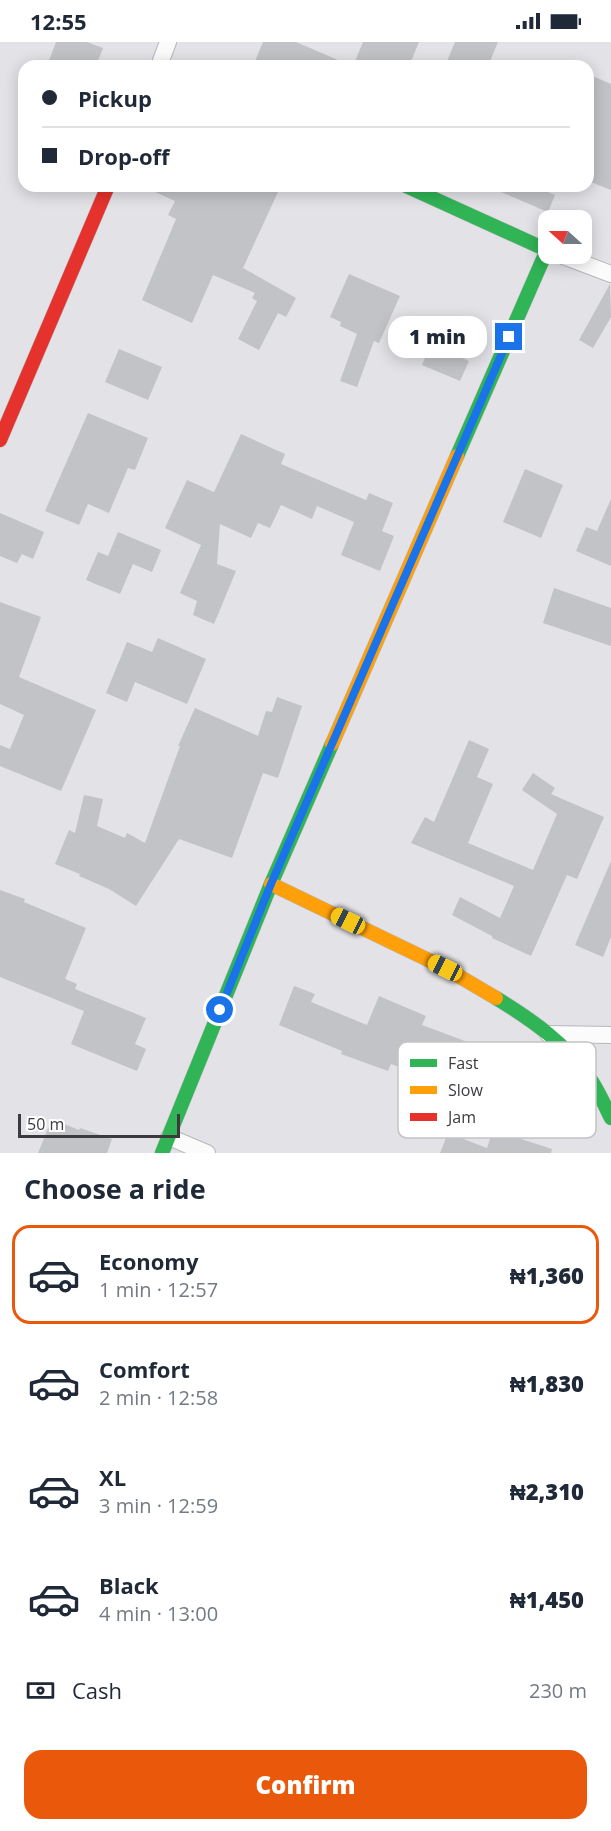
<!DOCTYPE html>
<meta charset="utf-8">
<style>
body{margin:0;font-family:"Open Sans",sans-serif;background:#f6f6f7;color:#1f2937;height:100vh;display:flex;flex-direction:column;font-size:22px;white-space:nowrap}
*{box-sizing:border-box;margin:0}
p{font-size:20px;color:#747a83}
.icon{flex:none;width:33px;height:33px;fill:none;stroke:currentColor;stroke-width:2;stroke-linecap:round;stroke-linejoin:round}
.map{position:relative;height:1111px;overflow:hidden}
.sheet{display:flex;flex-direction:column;background:#fff;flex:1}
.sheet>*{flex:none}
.guide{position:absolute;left:18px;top:18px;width:576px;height:132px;border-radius:18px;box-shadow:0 3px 15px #0003;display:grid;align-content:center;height:132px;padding:0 24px;background:#fff}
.needle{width:39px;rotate:291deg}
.controls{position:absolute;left:538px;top:168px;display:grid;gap:12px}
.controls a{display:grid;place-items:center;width:54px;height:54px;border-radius:12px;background:#fff;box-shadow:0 3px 15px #0003;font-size:30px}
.scale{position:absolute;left:18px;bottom:15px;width:162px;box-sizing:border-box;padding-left:6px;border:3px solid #3b3b3f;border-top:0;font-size:16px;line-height:21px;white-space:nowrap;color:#3b3b3f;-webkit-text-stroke:4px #fff;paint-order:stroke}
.end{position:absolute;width:27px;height:27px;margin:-14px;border:8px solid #1a73e8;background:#fff;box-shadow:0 0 0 3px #fff}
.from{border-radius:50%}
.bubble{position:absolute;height:42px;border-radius:18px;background:#fff;box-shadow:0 3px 15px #0003;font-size:20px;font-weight:800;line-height:42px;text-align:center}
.car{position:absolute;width:18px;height:36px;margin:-18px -9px;border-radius:8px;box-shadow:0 0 4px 2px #0007;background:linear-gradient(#f5c518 24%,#345 0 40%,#f5c518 0 76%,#345 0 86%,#f5c518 0)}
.guide b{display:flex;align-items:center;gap:21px;height:57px;font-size:22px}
.guide b+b{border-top:2px solid #e0e1e3}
.guide i{width:15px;height:15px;background:#1f2937}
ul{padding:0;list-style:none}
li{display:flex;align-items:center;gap:18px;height:99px;margin:0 12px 9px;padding:0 12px;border:3px solid transparent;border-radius:18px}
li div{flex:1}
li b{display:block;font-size:22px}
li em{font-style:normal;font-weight:800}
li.on{border-color:#ea580c}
li>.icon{width:54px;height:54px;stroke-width:1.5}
h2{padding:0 24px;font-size:27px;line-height:72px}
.pay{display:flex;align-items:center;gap:15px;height:66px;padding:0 24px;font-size:22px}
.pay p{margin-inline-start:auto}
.cta{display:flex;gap:12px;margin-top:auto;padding:12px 24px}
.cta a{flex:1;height:69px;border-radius:18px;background:#ea580c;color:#fff;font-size:24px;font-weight:800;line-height:69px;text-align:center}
.status{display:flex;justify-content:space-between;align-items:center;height:42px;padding:0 30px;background:#fff;direction:ltr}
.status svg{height:16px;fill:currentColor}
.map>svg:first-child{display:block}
</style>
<div class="status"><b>12:55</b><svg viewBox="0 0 49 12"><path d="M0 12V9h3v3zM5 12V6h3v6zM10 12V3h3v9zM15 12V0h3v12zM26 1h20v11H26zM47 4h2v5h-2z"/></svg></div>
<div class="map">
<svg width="611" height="1111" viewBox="0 0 611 1111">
<rect width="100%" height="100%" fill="#e2e2e7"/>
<g fill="#c2c3c7">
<path d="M56,0H87L103,6L96,24H47Z"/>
<path d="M263,0H296L352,24H253Z"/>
<path d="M363,0H419L409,24H353Z"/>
<path d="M455,0H498L488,24H445Z"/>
<path d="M588,32L611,42V148L588,139Z"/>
<path d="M142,144H265L278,150L243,226L296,256L286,275L278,271L259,308L238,297L257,259L252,256L255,251L213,233L192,281L142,258L176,177L168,173L175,159Z"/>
<path d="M487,144H533L555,153L548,170Z"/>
<path d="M349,232L400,254L379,301L374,299L357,345L340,339L357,292L340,284L341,280L330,275Z"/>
<path d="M610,242L611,275L593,306L579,298Z"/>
<path d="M442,277L463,286L452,311L469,319L460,339L422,323Z"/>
<path d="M119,307L162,325L148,358L105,340Z"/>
<path d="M88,371L148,396L135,428L128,426L109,471L88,462L79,483L45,469Z"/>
<path d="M241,392L285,412L281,422L366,458L369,451L393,461L382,489L394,494L380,529L341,513L354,480L317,464L312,477L281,463L270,486L258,481L251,496L220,482L217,522L236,529L214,582L193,573L197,559L180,551L201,503L165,486L187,438L214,450Z"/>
<path d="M525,427L563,443L541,496L503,480Z"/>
<path d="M611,457V524L576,509L586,485L597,489Z"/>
<path d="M0,471L44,490L33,517L22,512L17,521L0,514Z"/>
<path d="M118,490L161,508L152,530L133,522L120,552L86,538L98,510L108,514Z"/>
<path d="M554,546L611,566V604L543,581Z"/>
<path d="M0,560L41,575L19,635L96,668L61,749L0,724V703L10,707L24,673L0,662Z"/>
<path d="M158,596L206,617L187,662L135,640L127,660L106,651L127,600L152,610Z"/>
<path d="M277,655L302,664L278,736L263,731L232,816L179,797L136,864L109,847L79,834L80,832L55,822L69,788L75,791L84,753L103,757L97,784L125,796L127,791L145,801L180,704H178L195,666L258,694L266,669L272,670Z"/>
<path d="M469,698L489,707L477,735L493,742L468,801L533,828L557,772L522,748L533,731L555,746L551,752L604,775L577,837L567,833L531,914L492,896V894L452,873L460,855L500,876L514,844L411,801L425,775L434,780Z"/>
<path d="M611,819V895L603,915L575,903Z"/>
<path d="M0,848L25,857L24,860L86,886L65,937L77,942L75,947L146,976L135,1002L146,1007L137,1029L71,1002L84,969L0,935Z"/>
<path d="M294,944L315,952L311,960L367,983L379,954L426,974L422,983L473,1002L528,1028L555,1034L550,1056L539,1053L535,1068L528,1066L518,1096L552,1107L551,1111H440L448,1091L487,1106L497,1075L481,1068L486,1058L391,1022L388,1029L341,1012L342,1009L279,983Z"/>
<path d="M52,1077L79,1088L80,1086L112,1097L107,1111H38Z"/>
</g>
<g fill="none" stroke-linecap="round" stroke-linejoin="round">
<g stroke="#b8b8bc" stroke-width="18">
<g id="street">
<path d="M159,24L168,0"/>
<path d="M558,212L611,232"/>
<path d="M548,992L611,993"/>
<path d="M169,1095L207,1111"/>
</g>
</g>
<g stroke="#b8b8bc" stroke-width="15">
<g id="fast">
<path d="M406,144L547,208L457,414"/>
<path d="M496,956C532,978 568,1003 591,1038C599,1050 605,1064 611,1076"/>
<path d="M162,1111L271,842L332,702"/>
</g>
</g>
<g stroke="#b8b8bc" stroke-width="15">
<g id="slow">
<path d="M332,702L457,414"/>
<path d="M271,842L445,926L496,956"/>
</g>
</g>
<g stroke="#b8b8bc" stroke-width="15">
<path id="jam" d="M0,398L108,144"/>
</g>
<use href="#street" stroke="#fbfbfb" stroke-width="16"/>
<use href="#fast" stroke="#30b455" stroke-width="14"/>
<use href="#slow" stroke="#ff9f0a" stroke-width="14"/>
<use href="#jam" stroke="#e5322d" stroke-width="14"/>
</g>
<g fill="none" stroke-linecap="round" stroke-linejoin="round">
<path stroke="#1a73e8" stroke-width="8" d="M220,968L271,842L509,295"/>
</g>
<rect x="398" y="1000" width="198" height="96" rx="9" fill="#fff" stroke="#c4c4c5" stroke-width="1.5"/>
<rect x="410" y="1017" width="27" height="8" fill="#30b455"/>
<rect x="410" y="1044" width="27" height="8" fill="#ff9f0a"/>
<rect x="410" y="1071" width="27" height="8" fill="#e5322d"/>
<g font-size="16" fill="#3b3b3f">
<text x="448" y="1027">Fast</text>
<text x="448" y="1054">Slow</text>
<text x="448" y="1081">Jam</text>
</g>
</svg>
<div class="controls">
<a><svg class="needle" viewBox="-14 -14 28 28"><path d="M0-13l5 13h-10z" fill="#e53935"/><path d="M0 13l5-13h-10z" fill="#747a83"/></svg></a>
</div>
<div class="scale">50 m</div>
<i class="end from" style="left:220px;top:968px"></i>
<i class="end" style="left:509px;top:295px"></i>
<div class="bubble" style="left:388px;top:274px;width:99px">1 min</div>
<i class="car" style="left:348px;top:879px;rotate:296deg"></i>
<i class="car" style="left:445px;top:926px;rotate:296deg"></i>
<div class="guide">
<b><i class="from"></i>Pickup</b>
<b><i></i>Drop-off</b>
</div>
</div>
<section class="sheet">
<h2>Choose a ride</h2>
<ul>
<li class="on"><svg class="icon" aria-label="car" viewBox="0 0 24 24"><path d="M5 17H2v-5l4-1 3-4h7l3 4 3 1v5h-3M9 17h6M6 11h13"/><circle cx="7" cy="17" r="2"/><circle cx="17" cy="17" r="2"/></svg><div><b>Economy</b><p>1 min · 12:57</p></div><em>₦1,360</em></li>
<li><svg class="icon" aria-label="car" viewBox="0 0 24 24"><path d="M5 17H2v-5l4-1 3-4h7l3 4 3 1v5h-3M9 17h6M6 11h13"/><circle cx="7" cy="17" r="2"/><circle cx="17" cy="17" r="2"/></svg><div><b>Comfort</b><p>2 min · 12:58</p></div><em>₦1,830</em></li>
<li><svg class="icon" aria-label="car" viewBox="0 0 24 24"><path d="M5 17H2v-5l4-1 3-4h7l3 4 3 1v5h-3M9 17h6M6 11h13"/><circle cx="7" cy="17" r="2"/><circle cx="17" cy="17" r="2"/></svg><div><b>XL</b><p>3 min · 12:59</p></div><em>₦2,310</em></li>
<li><svg class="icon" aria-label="car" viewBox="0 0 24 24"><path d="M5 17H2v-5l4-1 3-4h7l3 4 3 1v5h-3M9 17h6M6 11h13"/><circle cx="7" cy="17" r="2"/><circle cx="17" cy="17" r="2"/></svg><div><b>Black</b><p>4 min · 13:00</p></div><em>₦1,450</em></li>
</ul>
<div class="pay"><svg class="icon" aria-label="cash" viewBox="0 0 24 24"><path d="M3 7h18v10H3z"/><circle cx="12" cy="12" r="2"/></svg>Cash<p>230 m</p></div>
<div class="cta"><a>Confirm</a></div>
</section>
